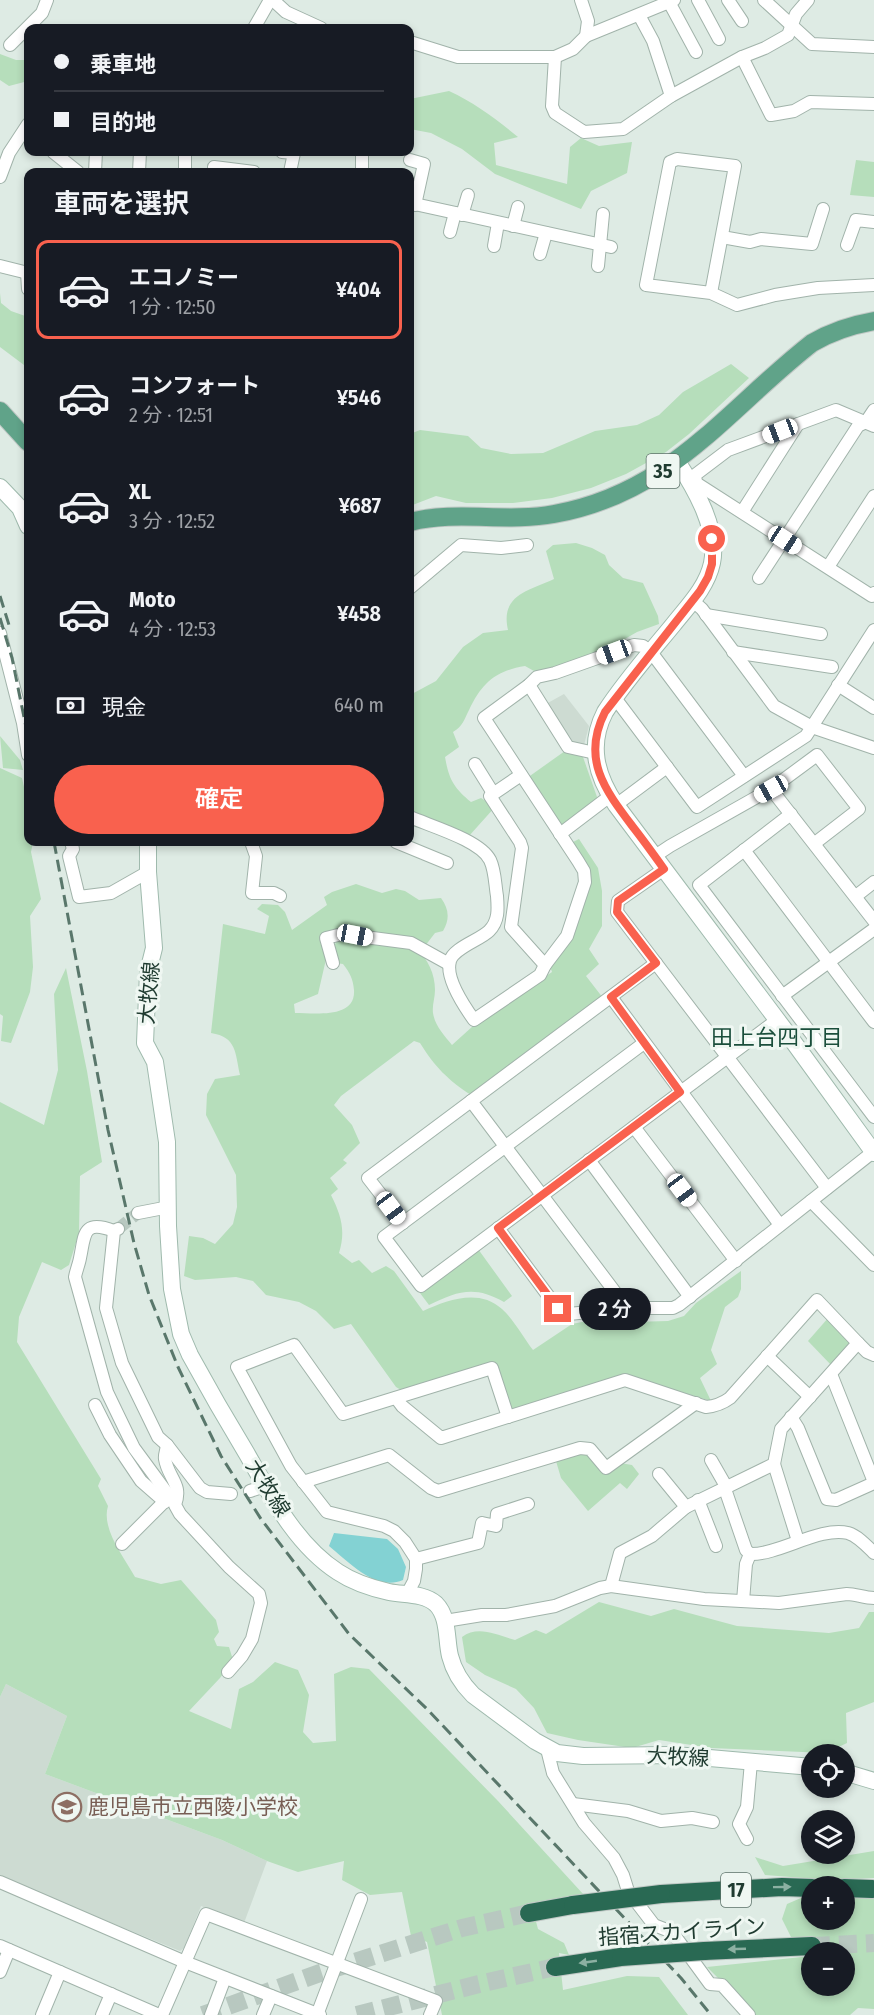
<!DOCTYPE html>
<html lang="ja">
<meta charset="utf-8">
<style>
body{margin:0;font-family:"Fira Sans Condensed","Noto Sans JP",sans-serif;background:#242831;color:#f1f3f6;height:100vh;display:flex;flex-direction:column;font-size:22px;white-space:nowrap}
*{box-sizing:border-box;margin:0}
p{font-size:20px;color:#9ea1a6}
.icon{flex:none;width:33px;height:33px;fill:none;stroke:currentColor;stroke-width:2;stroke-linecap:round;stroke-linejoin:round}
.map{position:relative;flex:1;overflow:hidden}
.panel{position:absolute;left:24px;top:168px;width:390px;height:678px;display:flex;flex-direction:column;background:#171b24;border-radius:12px;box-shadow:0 3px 9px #0003}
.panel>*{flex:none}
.banner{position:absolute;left:24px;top:24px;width:390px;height:132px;border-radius:12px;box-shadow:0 3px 9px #0003;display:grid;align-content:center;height:132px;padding:0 30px;background:#171b24}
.fabs{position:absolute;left:801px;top:1744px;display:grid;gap:12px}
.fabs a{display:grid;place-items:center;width:54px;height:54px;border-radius:50%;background:#171b24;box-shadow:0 3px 9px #0003;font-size:30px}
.end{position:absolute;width:27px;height:27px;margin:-14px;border:8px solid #f9614e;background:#fff;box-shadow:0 0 0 3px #fff}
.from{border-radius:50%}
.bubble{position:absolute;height:42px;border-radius:21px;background:#171b24;box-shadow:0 3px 9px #0003;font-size:20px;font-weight:600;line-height:42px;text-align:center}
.car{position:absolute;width:18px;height:36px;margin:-18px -9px;border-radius:8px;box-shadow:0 0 4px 2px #0007;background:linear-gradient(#fff 24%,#345 0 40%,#fff 0 76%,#345 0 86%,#fff 0)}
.banner b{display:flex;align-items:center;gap:21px;height:57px;font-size:22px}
.banner b+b{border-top:2px solid #363941}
.banner i{width:15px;height:15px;background:#f1f3f6}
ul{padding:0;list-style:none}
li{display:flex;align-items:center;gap:18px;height:99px;margin:0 12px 9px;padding:0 18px;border:3px solid transparent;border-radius:12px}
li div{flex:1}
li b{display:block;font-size:22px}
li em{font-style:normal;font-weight:600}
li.current{border-color:#f9614e}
li>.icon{width:54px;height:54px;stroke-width:1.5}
h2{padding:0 30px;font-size:27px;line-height:72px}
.pay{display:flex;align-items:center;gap:15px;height:66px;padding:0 30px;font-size:22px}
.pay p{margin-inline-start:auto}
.action{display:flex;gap:12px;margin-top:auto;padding:12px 30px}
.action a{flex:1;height:69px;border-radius:36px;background:#f9614e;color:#fff;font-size:24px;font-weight:600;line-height:69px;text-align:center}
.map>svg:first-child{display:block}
</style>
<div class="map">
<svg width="874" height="2015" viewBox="0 0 874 2015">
<rect width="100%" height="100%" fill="#deebe4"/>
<g fill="#cddbd2">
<path d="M564,694L589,726L583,749L570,744L546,704Z"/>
<path d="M6,1684L67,1716L45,1774L222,1840L267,1861L244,1923L201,1906L184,1948L180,1951L0,1877V1697Z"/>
</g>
<g fill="#b6debb">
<path d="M0,54L16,60H28V81L9,86L0,80Z"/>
<path d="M449,91C475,103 496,119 518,137L494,143L496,165L567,184L570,147L581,138L599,146L632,142L627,173L591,191L581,209L495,174L462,149L431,133L410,129V99Z"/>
<path d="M856,160L874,162V197L850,195Z"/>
<path d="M0,293L1,303L11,311L28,317V368L0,347Z"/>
<path d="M731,364L749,378L689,434L666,452L626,474L591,488L552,498L513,503H466L436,496L410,506V434L420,430L468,436L481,448L511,454L543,453L595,431L637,425L659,415L683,392Z"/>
<path d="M576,543L592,548L605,555L609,565L623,578L643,583L658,616L659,624L637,632L604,651L557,668L534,671L525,666C495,671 482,683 469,710C464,720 463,726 453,732L459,747L445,757C449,780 454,788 471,802L481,798L495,807L469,836L410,812V695L436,681L463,647L483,633L508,630C500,595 528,591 554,579L546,551L553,545Z"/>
<path d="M0,736L20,760L23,770L3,768Z"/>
<path d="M565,751L583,757L597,797V801L563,825L556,823L527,778Z"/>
<path d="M0,768L22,778L28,805V842H33L31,852L41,899L30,916L33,967L30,992L11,1043L1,1041L3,1016L0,1014Z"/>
<path d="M579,839L598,868L602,891V926L589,949L599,964L586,976L603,998L471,1095C448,1080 435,1067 420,1043L414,1041L341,1096L334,1105L352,1125L360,1143L343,1160L347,1163L330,1178L338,1189L331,1195C341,1215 346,1231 339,1253L352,1263L359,1260L372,1273L386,1266L394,1271L423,1311C447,1300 479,1288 502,1309C514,1320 523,1337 533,1350L572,1324L582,1322L598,1323L668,1321L684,1316L696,1303L741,1271V1289L738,1297L725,1307L711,1350L717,1364L700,1378L711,1401L625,1375L514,1410L510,1408L496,1364L401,1390L396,1387L351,1324L334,1329L316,1311L299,1302L266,1295L253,1281L236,1277L195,1280L184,1276L189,1236L203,1238L215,1244L233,1224L237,1207L236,1175L206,1115L207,1094L215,1079L240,1075C235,1053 237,1037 211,1033L223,924L265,934L269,916L257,909L262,904L278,905L285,912L292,930L327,905L324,897L332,892L356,884L382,893L396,889L405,891L419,900L441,898C449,909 450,919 443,931L435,933L425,946L322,937L327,955L318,994L294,1004L295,1013C315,1013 356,1019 354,990C353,979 350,973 343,964L336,963C333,953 331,947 339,939L416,948C428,959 435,974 435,990C435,998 432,1005 433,1013C435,1026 444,1035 452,1045L473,1026L552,972L550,966L589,883L571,843Z"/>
<path d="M66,968L87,1071L102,1162L80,1176L79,1233L69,1265L61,1270L42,1262L19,1317L17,1342L101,1479L98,1486L108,1506C101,1529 124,1557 135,1577L161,1584L181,1580L216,1620L219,1632L214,1639L217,1646L229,1647L233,1660L220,1678L189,1711L231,1729L239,1689L253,1682L275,1662L298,1670L309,1695L303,1732L313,1743L336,1741L334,1674L351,1667L369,1669L498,1801L584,1895L531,1903L538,1929L564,1943L569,1955L559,1953L563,1990L627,1976L659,1977L688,2015H442L427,1942L411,1936L402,1892L370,1895L342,1880L344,1861L298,1872L267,1861L222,1840L45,1774L67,1716L6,1684L0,1697V1102L44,1125L58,1070L54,994Z"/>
<path d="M478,1249L512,1296L504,1302C475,1285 457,1291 429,1305L420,1293Z"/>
<path d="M829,1317L849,1339V1347L832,1366L808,1341Z"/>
<path d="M580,1453L589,1455L605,1474L620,1463L632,1465L639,1474L627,1489L620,1483L588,1511L561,1478L556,1461Z"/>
<path d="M599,1602L651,1616L674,1609L737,1626L829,1633L859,1628L869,1612H874V1702L846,1713L847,1743L826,1753L711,1748L659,1740L632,1748L578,1740L547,1733L534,1708L516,1689L485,1675L466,1662L462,1637C478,1625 497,1635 515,1640L536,1630L546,1634Z"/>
<path d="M874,1851V1878L830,1880L765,1875L755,1857L783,1866Z"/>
<path d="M845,1897H874V2009L858,2008L850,2015H755L707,1967L811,1956L812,1986H844V1953H812V1938L791,1937L782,1919L787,1904L801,1898H811L812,1920H844Z"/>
</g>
<path fill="#83d2d3" d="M334,1533L387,1539L398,1549L406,1567L403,1580C376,1592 349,1562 329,1546Z"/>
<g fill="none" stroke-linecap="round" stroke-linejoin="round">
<path stroke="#b8c8c0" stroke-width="12" stroke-dasharray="12 6" stroke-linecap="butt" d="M118,1229L138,1213"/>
<g stroke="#b8c8c0" stroke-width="18" stroke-dasharray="18 9" stroke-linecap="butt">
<path d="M812,1946L874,1943"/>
<path d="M203,2015L320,1973L462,1928L529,1913"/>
<path d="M357,2015L479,1984L555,1967"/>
</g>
<g stroke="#a1b3aa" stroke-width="14">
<g id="street">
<path d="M273,0L286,12L321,28"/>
<path d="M698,0L719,39"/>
<path d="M728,0L742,21"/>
<path d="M764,0L812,44L874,47"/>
<path d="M669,2L696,52"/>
<path d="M639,15L653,41L671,96"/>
<path d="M254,28L270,0"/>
<path d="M586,36L674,0"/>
<path d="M410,42L458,57H555L573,49L586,36L588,21L581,0"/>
<path d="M10,45L42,13L47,0"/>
<path d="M555,57L552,106L555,113L584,132L623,129L671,96L742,57L765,48L788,35L796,14L808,0"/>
<path d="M742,57L771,115L794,111L810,102L874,104"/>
<path d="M53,152L78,172"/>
<path d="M185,152V172"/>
<path d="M282,152L294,153L290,172"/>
<path d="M362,156V172"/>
<path d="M410,160L424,164L415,205"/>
<path d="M214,167L254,172"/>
<path d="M95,172L96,152"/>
<path d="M139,172L140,152"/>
<path d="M0,177L9,153L28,124"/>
<path d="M410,203L611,247"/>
<path d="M462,215L468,195"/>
<path d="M513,226L518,207"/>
<path d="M450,232L455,213"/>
<path d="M722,237L750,242L761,239L812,244L823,209"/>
<path d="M847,245L856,220L874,222"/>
<path d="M494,246L498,223"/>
<path d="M540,254L546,233"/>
<path d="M0,266L28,273"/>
<path d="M598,266L603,214"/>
<path d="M27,272L28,289"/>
<path d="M711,293L735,166L677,159L670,162L646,285L711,293L737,305L775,295L818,288L874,285"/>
<path d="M696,483L695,475L728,450L836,410L874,426"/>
<path d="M692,486L696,483L872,596L874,593"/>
<path d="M742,512L798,424"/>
<path d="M828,567L874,496"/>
<path d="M759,578L858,426L866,422L874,410"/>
<path d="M410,588L461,545L501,548L527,545"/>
<path d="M693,601L702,609L774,706L812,727L874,748"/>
<path d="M706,615L821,634"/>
<path d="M0,633L23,723L28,755"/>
<path d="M733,652L832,667"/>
<path d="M529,685L568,747L595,753"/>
<path d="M838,685L874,708"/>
<path d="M615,698L697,807L806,736L874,630"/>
<path d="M475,764L493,793"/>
<path d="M521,775L490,796L520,842L522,848L511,927L545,965"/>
<path d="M771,789L874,921"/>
<path d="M616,805L667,767"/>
<path d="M791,814L699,885L874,1117"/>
<path d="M410,817C430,826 480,840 490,860C495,870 495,884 497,896C498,909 499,921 489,931C480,940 453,948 450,961C445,978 464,1006 474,1020L540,975L545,965L567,936L585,882L584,871L578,861L484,718L529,685L537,677L555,673L634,645L643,646L651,652L744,776"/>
<path d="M560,834L610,796"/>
<path d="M71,842L73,849L69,856L79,897L111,893L148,872"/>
<path d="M251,842L256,856L252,893H274L280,896"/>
<path d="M396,842L447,863"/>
<path d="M744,850L874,1022"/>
<path d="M655,856L670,846L771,789L817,755L859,809L815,843"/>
<path d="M664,869L618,901L617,912L827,1188"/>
<path d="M856,896L874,882"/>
<path d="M333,963L326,938L342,934L411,943L449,964"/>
<path d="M782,996L874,929"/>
<path d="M611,997L780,1225"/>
<path d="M644,1043L384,1237L421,1286L777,1020"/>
<path d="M471,1101L627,1308"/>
<path d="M634,1127L736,1261"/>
<path d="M589,1160L690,1297"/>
<path d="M811,1201L874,1265"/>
<path d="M138,1213L169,1207"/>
<path d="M403,1223L368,1178L656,963"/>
<path d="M498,1228L558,1309L569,1314L627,1308H673L679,1305L873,1152"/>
<path d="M118,1229L114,1231L106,1308L122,1363L158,1437L167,1445L200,1488L207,1492L231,1494"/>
<path d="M114,1231C82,1219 85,1235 80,1258C79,1264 76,1271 75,1277L107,1392L134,1448L170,1497"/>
<path d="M858,1343L867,1352L874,1355"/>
<path d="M767,1356L810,1397"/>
<path d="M831,1374L874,1482"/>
<path d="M396,1398L402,1406L441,1438L625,1380L706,1407C716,1406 722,1404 730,1398L817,1300L858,1343L781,1429L774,1464L686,1507L652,1536L620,1553L611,1586"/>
<path d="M95,1405L110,1435L141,1481L165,1502"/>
<path d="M791,1417L798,1428L827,1499L836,1500L874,1483"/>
<path d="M167,1445C167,1449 164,1455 165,1459C168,1478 183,1484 175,1505L180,1514L229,1567L259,1594L261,1603L252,1639L242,1656L228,1672"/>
<path d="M711,1460L727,1488"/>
<path d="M774,1464L798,1541"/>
<path d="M659,1474L686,1507"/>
<path d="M303,1482L389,1455L431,1488L438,1491L580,1448L590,1449L606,1468L696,1403"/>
<path d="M725,1489L746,1550L750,1554C779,1555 820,1526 848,1533C858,1536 867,1546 874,1553"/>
<path d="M250,1491L265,1486"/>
<path d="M698,1500L716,1546"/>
<path d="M122,1544L169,1497"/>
<path d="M416,1559L478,1543L482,1523L496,1526L497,1514L528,1504"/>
<path d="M407,1594L414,1581L416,1569V1559L405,1542L394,1531L384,1526L327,1512L291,1466L237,1367L294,1345L343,1414L492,1368L508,1417"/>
<path d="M743,1601L746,1564L750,1554"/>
<path d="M445,1621L482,1615H506L555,1606L600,1588L611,1586L704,1599L779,1603L847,1594C856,1594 864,1598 874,1598"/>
<path d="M547,1749L553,1773L584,1823L614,1858L623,1875L628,1891L654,1925L672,1932L710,1984L722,1985L749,2015"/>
<path d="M573,1804L628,1811L661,1821L692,1818L713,1822"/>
<path d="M747,1839L739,1824L747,1807L751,1762"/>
<path d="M0,1882L185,1962L320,2015"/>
<path d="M0,1946L159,2015"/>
<path d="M0,1972L9,1950"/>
<path d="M42,2015L60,1972"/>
<path d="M102,2015L111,1994"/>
<path d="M162,2015L206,1914L436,2001L430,2015"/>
<path d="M211,2015L225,1978"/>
<path d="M263,2015L271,1996"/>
<path d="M317,2015L361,1899"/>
</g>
</g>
<g stroke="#9fbaad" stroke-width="18">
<g id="secondary">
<path d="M677,461C695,489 719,529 712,563C707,587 688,606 673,625C650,653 625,681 605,712C588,745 596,775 616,805L787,1033L874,1153"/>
<path d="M0,487L20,508L28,526"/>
<path d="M148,842V872L154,948L148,972L145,1043L155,1062L167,1142L168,1226L172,1289L181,1334L190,1355C208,1388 227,1421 247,1454C271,1496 296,1545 338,1572C353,1582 371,1588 389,1592C404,1595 424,1593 436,1604C449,1617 446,1640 450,1656C454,1672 462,1684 473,1695L535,1741L557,1753L583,1756L675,1755L812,1767"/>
<path d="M844,1772L874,1781"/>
</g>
</g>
<g stroke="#c0c8c5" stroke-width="20">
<g id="primary">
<path d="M0,411L28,442"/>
<path d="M410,522C457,510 506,523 554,514C671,493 725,411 812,343C832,331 851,325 874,321"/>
</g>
</g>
<g stroke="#c0c8c5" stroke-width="20">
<g id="highway">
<path d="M844,1888L872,1889"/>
<path d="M661,1894L782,1887L812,1888"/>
<path d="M529,1913L573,1905"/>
<path d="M704,1951L812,1946"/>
<path d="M555,1967L621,1957"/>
</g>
</g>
<use href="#street" stroke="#fff" stroke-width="12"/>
<use href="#secondary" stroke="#fff" stroke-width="16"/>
<use href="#primary" stroke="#60a389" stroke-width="18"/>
<use href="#highway" stroke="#296953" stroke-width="18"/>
<g stroke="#59776b" stroke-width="3" stroke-dasharray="12 6" stroke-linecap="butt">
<path d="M0,596L9,625"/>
<path d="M0,618L12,658L28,737"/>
<path d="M54,842L108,1130L134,1243L149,1295L178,1367L221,1456L261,1519L349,1634L428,1710L681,1978L711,2015"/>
</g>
<g stroke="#c0c8c5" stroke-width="20" stroke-linecap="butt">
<g id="highway-bridge">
<path d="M573,1905L661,1894"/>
<path d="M621,1957L704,1951"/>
</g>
</g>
<use href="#highway-bridge" stroke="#296953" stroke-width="18"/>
</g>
<defs><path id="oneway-solid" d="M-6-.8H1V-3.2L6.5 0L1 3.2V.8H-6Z" transform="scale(1.5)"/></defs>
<g fill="#8cb0a2">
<use href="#oneway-solid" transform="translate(782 1887) rotate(-1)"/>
<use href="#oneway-solid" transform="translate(737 1949) rotate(178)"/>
<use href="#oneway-solid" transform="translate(588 1962) rotate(172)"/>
</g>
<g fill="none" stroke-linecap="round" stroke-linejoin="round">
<path stroke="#f9614e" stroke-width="8" d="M558,1309L498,1228L680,1092L611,997L656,963L617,912L618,901L664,869C654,855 644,841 633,827C605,790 581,759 605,712L700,591L708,577L712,564V539"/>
</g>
<defs>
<g id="school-ring" transform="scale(1.5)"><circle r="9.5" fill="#eff7f2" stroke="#8d6e63" stroke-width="1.5"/><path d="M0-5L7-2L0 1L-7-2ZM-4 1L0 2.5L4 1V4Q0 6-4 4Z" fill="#8d6e63"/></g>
</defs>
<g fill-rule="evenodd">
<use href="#school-ring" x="67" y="1807"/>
</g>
<g text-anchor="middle" stroke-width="6" stroke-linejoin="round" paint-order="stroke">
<g fill="#eff7f2" stroke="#5d736a" stroke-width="1.5">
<rect x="646.5" y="454" width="33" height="34" rx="4.5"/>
<rect x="721" y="1873" width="30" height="34" rx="4.5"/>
</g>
<g font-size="20" font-weight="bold" fill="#1f3b30">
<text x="663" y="478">35</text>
<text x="736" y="1897">17</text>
</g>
<g font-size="21" fill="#1f3b30" stroke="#eff7f2">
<text transform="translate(149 993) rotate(-85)" y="7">大牧線</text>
<text transform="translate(268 1488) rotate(58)" y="7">大牧線</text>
<text transform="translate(678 1757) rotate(3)" y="7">大牧線</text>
<text transform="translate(682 1932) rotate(-4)" y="7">指宿スカイライン</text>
</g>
<g font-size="21" fill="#785e54" stroke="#eff7f2" text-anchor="start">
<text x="88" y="1814">鹿児島市立西陵小学校</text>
</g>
<g font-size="22" fill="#1a4e3b" stroke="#eff7f2">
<text x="777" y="1045">田上台四丁目</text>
</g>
</g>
</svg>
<div class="fabs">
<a><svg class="icon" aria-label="locate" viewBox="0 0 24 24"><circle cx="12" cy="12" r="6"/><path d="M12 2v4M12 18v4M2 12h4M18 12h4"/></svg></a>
<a><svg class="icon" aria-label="layers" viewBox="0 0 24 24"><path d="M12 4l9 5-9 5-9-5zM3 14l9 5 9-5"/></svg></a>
<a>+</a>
<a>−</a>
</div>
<i class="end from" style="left:712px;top:539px"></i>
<i class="end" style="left:558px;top:1309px"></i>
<div class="bubble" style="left:579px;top:1288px;width:72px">2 分</div>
<i class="car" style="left:780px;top:431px;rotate:249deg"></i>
<i class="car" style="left:785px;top:540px;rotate:123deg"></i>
<i class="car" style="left:614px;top:652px;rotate:250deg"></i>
<i class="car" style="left:771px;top:789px;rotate:241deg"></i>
<i class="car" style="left:355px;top:935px;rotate:101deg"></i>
<i class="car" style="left:682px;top:1190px;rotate:143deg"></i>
<i class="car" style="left:391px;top:1208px;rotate:143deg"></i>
<div class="banner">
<b><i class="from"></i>乗車地</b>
<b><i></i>目的地</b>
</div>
<section class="panel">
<h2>車両を選択</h2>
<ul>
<li class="current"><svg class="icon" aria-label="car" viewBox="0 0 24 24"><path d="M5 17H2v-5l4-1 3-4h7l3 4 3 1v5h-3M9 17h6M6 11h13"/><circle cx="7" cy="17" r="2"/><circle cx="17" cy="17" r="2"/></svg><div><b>エコノミー</b><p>1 分 · 12:50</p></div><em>¥404</em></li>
<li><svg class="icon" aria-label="car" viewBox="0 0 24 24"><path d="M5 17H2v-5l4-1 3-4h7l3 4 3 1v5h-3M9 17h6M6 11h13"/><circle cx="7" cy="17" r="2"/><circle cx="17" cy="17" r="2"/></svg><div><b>コンフォート</b><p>2 分 · 12:51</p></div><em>¥546</em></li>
<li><svg class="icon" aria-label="car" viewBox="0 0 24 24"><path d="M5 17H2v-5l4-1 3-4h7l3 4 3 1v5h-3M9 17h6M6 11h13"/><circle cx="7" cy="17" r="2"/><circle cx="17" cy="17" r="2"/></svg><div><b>XL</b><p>3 分 · 12:52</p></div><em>¥687</em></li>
<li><svg class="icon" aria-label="car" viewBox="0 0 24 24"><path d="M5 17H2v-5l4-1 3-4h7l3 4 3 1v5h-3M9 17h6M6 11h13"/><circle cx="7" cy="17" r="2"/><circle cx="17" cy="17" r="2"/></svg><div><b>Moto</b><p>4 分 · 12:53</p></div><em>¥458</em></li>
</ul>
<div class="pay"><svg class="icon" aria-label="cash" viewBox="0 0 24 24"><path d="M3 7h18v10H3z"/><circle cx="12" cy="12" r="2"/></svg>現金<p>640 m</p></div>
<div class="action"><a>確定</a></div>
</section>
</div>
